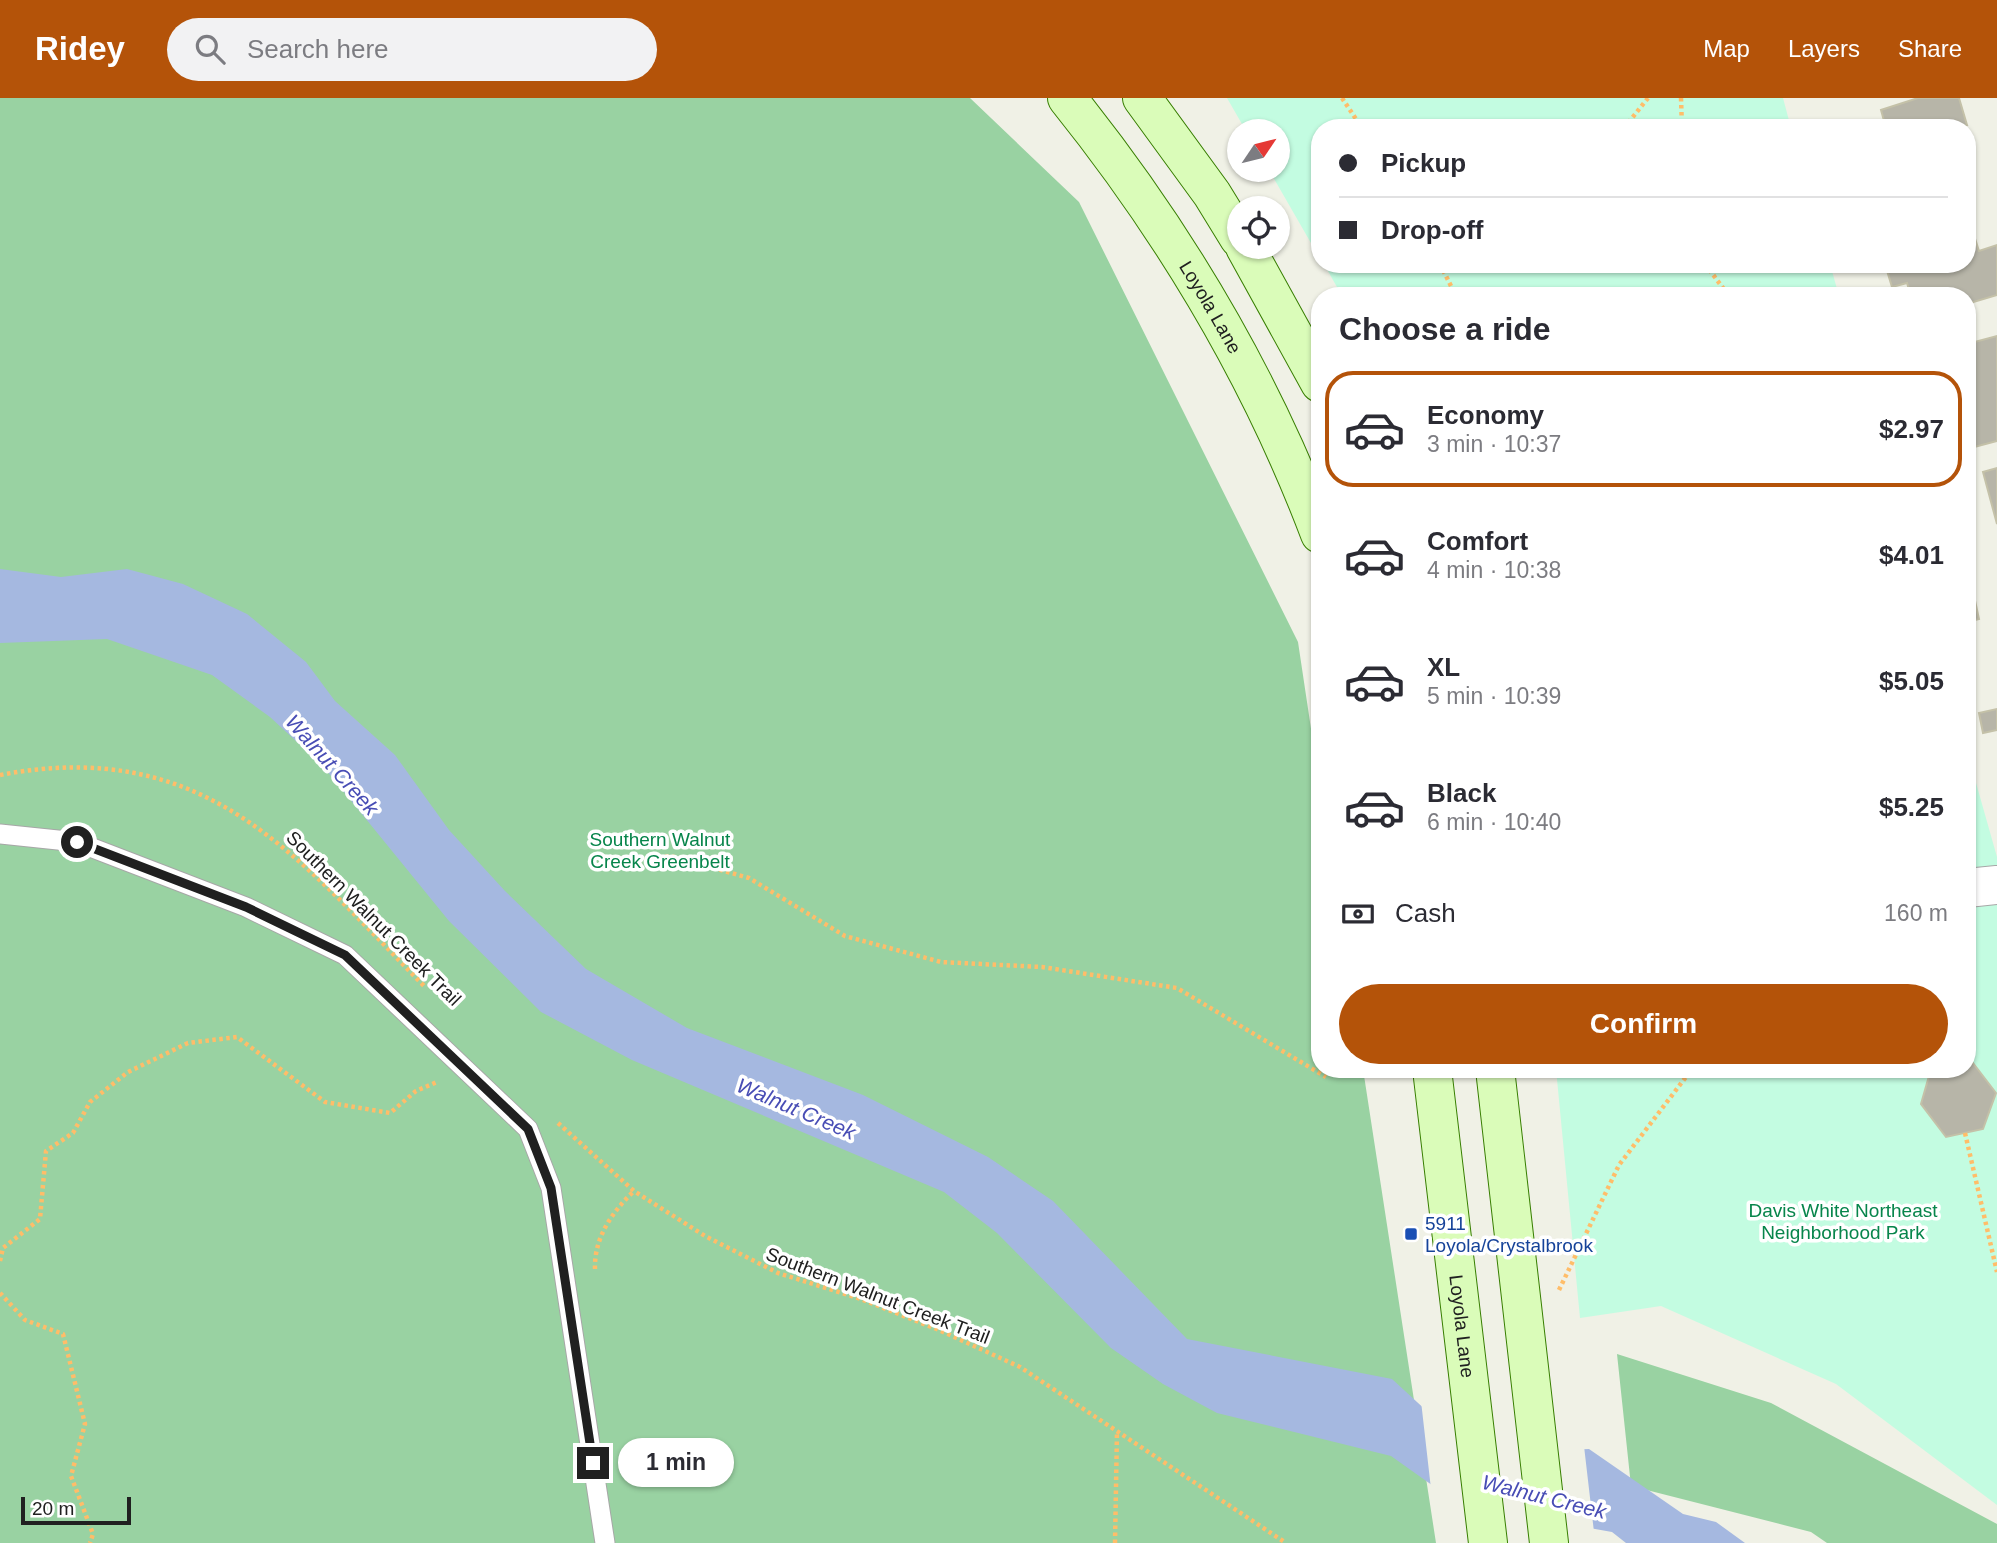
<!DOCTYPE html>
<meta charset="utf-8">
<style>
body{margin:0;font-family:Helvetica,sans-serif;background:#f2f2f3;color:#2b2b33;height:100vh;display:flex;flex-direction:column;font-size:26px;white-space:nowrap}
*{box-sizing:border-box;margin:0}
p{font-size:23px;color:#7c7c81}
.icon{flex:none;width:38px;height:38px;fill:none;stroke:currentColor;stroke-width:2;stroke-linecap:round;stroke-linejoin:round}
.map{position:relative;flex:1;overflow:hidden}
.side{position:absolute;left:1311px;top:189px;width:665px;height:791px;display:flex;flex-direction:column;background:#fff;border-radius:28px;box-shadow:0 2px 5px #0004}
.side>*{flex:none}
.top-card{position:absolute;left:1311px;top:21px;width:665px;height:154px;border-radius:28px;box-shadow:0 2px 5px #0004;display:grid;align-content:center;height:154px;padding:0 28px;background:#fff}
.needle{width:46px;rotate:55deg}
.tools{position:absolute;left:1227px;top:21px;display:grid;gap:14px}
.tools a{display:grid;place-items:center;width:63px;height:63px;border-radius:50%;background:#fff;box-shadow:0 2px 5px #0004;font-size:35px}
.scale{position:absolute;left:21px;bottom:18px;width:110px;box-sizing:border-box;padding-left:7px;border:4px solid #202020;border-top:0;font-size:19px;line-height:24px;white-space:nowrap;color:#202020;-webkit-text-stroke:5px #fff;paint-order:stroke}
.end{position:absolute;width:32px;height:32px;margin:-16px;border:9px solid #202020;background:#fff;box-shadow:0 0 0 4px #fff}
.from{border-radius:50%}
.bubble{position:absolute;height:49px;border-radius:24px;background:#fff;box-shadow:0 2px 5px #0004;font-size:23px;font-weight:600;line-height:49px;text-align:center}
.top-card b{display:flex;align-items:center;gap:24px;height:66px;font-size:26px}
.top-card b+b{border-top:2px solid #e1e1e2}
.top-card i{width:18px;height:18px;background:#2b2b33}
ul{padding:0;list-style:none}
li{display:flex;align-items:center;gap:21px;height:116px;margin:0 14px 10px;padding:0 14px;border:4px solid transparent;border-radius:28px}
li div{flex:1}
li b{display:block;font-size:26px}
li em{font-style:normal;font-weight:600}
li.active{border-color:#b45309}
li>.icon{width:63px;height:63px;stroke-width:1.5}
h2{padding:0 28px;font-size:32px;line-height:84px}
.pay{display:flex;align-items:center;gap:18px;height:77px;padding:0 28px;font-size:26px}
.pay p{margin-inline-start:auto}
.primary-button{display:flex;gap:14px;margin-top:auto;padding:14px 28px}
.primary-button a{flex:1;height:80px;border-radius:42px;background:#b45309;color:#fff;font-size:28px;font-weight:600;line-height:80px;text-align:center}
header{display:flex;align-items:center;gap:42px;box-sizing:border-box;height:98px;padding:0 35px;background:#b45309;color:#fff}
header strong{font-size:33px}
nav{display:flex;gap:38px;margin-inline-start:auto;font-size:24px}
.search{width:490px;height:63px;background:#f2f2f3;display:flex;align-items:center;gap:18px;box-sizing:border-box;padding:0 24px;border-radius:38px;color:#7c7c81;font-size:26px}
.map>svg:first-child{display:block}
</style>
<header>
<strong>Ridey</strong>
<div class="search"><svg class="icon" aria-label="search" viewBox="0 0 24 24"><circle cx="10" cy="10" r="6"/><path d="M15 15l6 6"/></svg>Search here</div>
<nav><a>Map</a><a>Layers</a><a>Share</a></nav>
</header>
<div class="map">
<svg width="1997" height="1445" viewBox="0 0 1997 1445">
<rect width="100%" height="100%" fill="#f0f1e6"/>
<g fill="#99d2a2">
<path d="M0,0H970L1079,104L1298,544L1319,684L1320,971H1363L1436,1445H0Z"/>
<path d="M1617,1256L1771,1305L1997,1426V1445H1827L1811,1434L1631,1388Z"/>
</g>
<g fill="#c3fce1">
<path d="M1227,0H1783L1791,30H1320L1319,159L1269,72H1278V33H1246Z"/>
<path d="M1324,166H1830L1839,198H1342Z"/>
<path d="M1967,653L1997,759V1407L1836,1286L1661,1208L1580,1220L1556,971H1967Z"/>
</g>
<path fill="#a5b8e0" d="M0,471L61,479L127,471L183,486L247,516L306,564L335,603L395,657L449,732L505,793L586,871L687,930L863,997L988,1059L1053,1103L1187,1241L1392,1281L1442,1327L1493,1355L1589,1351L1683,1416L1716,1424L1745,1445H1626L1612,1434L1460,1407L1391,1358L1217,1315L1163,1286L1111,1250L997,1135L944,1094L632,962L541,914L449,823L322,667L270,619L212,577L107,541L0,545Z"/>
<path fill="#f0f1e6" d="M1421,1303L1444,1324L1494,1352L1584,1348L1594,1434L1459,1411L1431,1391Z"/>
<g fill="#b7b5a8" stroke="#c4c1a8" stroke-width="2">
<path d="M1918,0H1959L1967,27L1886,30L1881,12Z"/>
<path d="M1970,125L1979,153L1997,147V197L1967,206V198H1911L1907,185L1892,189L1885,166H1967V126Z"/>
<path d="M1997,238V343L1967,351V246Z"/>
<path d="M1997,370V426L1983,374Z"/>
<path d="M1974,498L1979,521L1967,524V500Z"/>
<path d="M1997,611V632L1983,635L1979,615Z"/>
<path d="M1973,965L1996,995L1983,1031L1946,1039L1921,1006L1931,971H1967V966Z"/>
</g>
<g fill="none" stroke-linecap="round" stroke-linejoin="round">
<g stroke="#a7a7a7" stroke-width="21">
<path id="lane" d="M0,736L77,744L246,809L345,857L528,1031L551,1090L605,1445"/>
</g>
<g stroke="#a7a7a7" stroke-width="40">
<path id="street" d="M1967,790L1997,787"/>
</g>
<g stroke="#377e00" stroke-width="40">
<g id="secondary">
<path id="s1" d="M1067,0C1173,132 1260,277 1320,436"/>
<path d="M1142,0L1212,96L1239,140"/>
<path d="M1245,149L1320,285"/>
<path id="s2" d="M1432,971L1488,1445"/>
<path d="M1495,971L1549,1445"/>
</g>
</g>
<g stroke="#ffbd69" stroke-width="4.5" stroke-dasharray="3.5 3.5" stroke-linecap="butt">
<path d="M1342,0L1362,30"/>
<path d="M1681,0L1682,30"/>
<path d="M1624,30L1648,0"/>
<path d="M1440,166L1456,198"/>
<path d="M1705,166L1729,198"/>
<path d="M0,677C206,638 295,757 425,889"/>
<path d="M603,768L671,758L749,780L845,838L941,864L1042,869L1177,890L1326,979"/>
<path d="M558,1025L634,1093L705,1138L778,1175L861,1201L939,1232L1020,1269L1286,1445"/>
<path d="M1965,1035L1997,1174"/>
<path d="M0,1163L3,1150L40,1121L46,1053L73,1035L90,1004L128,974L188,945L237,939L325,1004L390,1015L416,993L437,984"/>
<path d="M595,1171C594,1140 612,1114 634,1093"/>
<path d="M1559,1192L1619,1067L1692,971"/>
<path d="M0,1195L25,1222L63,1236L85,1326L71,1378L93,1436L90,1445"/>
<path d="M1115,1445L1117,1333"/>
</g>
<use href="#lane" stroke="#fff" stroke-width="19"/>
<use href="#street" stroke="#fff" stroke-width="38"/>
<use href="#secondary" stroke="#dafcb9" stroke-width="38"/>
</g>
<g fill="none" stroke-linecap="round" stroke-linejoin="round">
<path stroke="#202020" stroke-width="9" d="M77,744L246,809L345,857L528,1031L551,1090L593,1365"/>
</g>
<rect fill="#1a4fb4" stroke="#fff" stroke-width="2.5" x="1404" y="1129" width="14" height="14" rx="3.5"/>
<g text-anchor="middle" stroke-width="7" stroke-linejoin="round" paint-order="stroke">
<g font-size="19" fill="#202020" stroke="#fff">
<text dy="7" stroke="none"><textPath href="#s1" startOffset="254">Loyola Lane</textPath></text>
<text transform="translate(374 820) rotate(45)" y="7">Southern Walnut Creek Trail</text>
<text transform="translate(878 1197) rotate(21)" y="7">Southern Walnut Creek Trail</text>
<text dy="7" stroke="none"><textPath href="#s2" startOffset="259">Loyola Lane</textPath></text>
</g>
<g font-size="19" fill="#07854b" stroke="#fff">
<text x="660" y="748">Southern Walnut<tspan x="660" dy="22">Creek Greenbelt</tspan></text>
<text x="1843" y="1119">Davis White Northeast<tspan x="1843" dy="22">Neighborhood Park</tspan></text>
</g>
<g font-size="19" fill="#164399" stroke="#fff" text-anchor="start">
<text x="1425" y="1132">5911<tspan x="1425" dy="22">Loyola/Crystalbrook</tspan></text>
</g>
<g font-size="21" font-style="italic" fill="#484db5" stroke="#fff">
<text transform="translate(332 667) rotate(48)" y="7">Walnut Creek</text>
<text transform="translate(796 1011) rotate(23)" y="7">Walnut Creek</text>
<text transform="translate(1544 1399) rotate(14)" y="7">Walnut Creek</text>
</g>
</g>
</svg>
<div class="tools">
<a><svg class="needle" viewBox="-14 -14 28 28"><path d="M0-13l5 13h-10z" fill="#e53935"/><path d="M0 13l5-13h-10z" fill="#7c7c81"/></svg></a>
<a><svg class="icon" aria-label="locate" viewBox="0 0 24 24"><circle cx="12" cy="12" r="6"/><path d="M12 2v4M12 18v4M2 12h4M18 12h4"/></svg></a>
</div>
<div class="scale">20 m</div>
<i class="end from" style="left:77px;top:744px"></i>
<i class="end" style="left:593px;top:1365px"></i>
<div class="bubble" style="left:618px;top:1340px;width:116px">1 min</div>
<div class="top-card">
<b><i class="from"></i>Pickup</b>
<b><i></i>Drop-off</b>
</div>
<section class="side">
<h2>Choose a ride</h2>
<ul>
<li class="active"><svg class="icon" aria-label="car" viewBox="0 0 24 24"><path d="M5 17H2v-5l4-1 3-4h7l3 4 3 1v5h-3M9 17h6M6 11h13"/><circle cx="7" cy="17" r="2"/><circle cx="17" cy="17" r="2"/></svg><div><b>Economy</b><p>3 min · 10:37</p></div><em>$2.97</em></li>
<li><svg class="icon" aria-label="car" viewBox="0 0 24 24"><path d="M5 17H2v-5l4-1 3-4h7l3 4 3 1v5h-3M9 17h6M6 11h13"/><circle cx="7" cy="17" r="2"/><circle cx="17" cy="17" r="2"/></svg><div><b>Comfort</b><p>4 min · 10:38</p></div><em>$4.01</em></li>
<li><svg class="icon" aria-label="car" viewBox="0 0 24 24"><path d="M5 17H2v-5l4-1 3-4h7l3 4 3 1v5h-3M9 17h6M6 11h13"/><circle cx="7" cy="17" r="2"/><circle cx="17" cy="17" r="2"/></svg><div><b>XL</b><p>5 min · 10:39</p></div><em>$5.05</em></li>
<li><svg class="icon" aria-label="car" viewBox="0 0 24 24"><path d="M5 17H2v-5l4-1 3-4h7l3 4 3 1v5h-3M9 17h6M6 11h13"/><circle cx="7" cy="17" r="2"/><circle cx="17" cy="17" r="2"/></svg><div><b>Black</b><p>6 min · 10:40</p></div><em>$5.25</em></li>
</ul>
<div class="pay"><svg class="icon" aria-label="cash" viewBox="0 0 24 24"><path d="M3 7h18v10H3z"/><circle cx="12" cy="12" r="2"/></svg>Cash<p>160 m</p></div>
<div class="primary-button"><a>Confirm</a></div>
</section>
</div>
